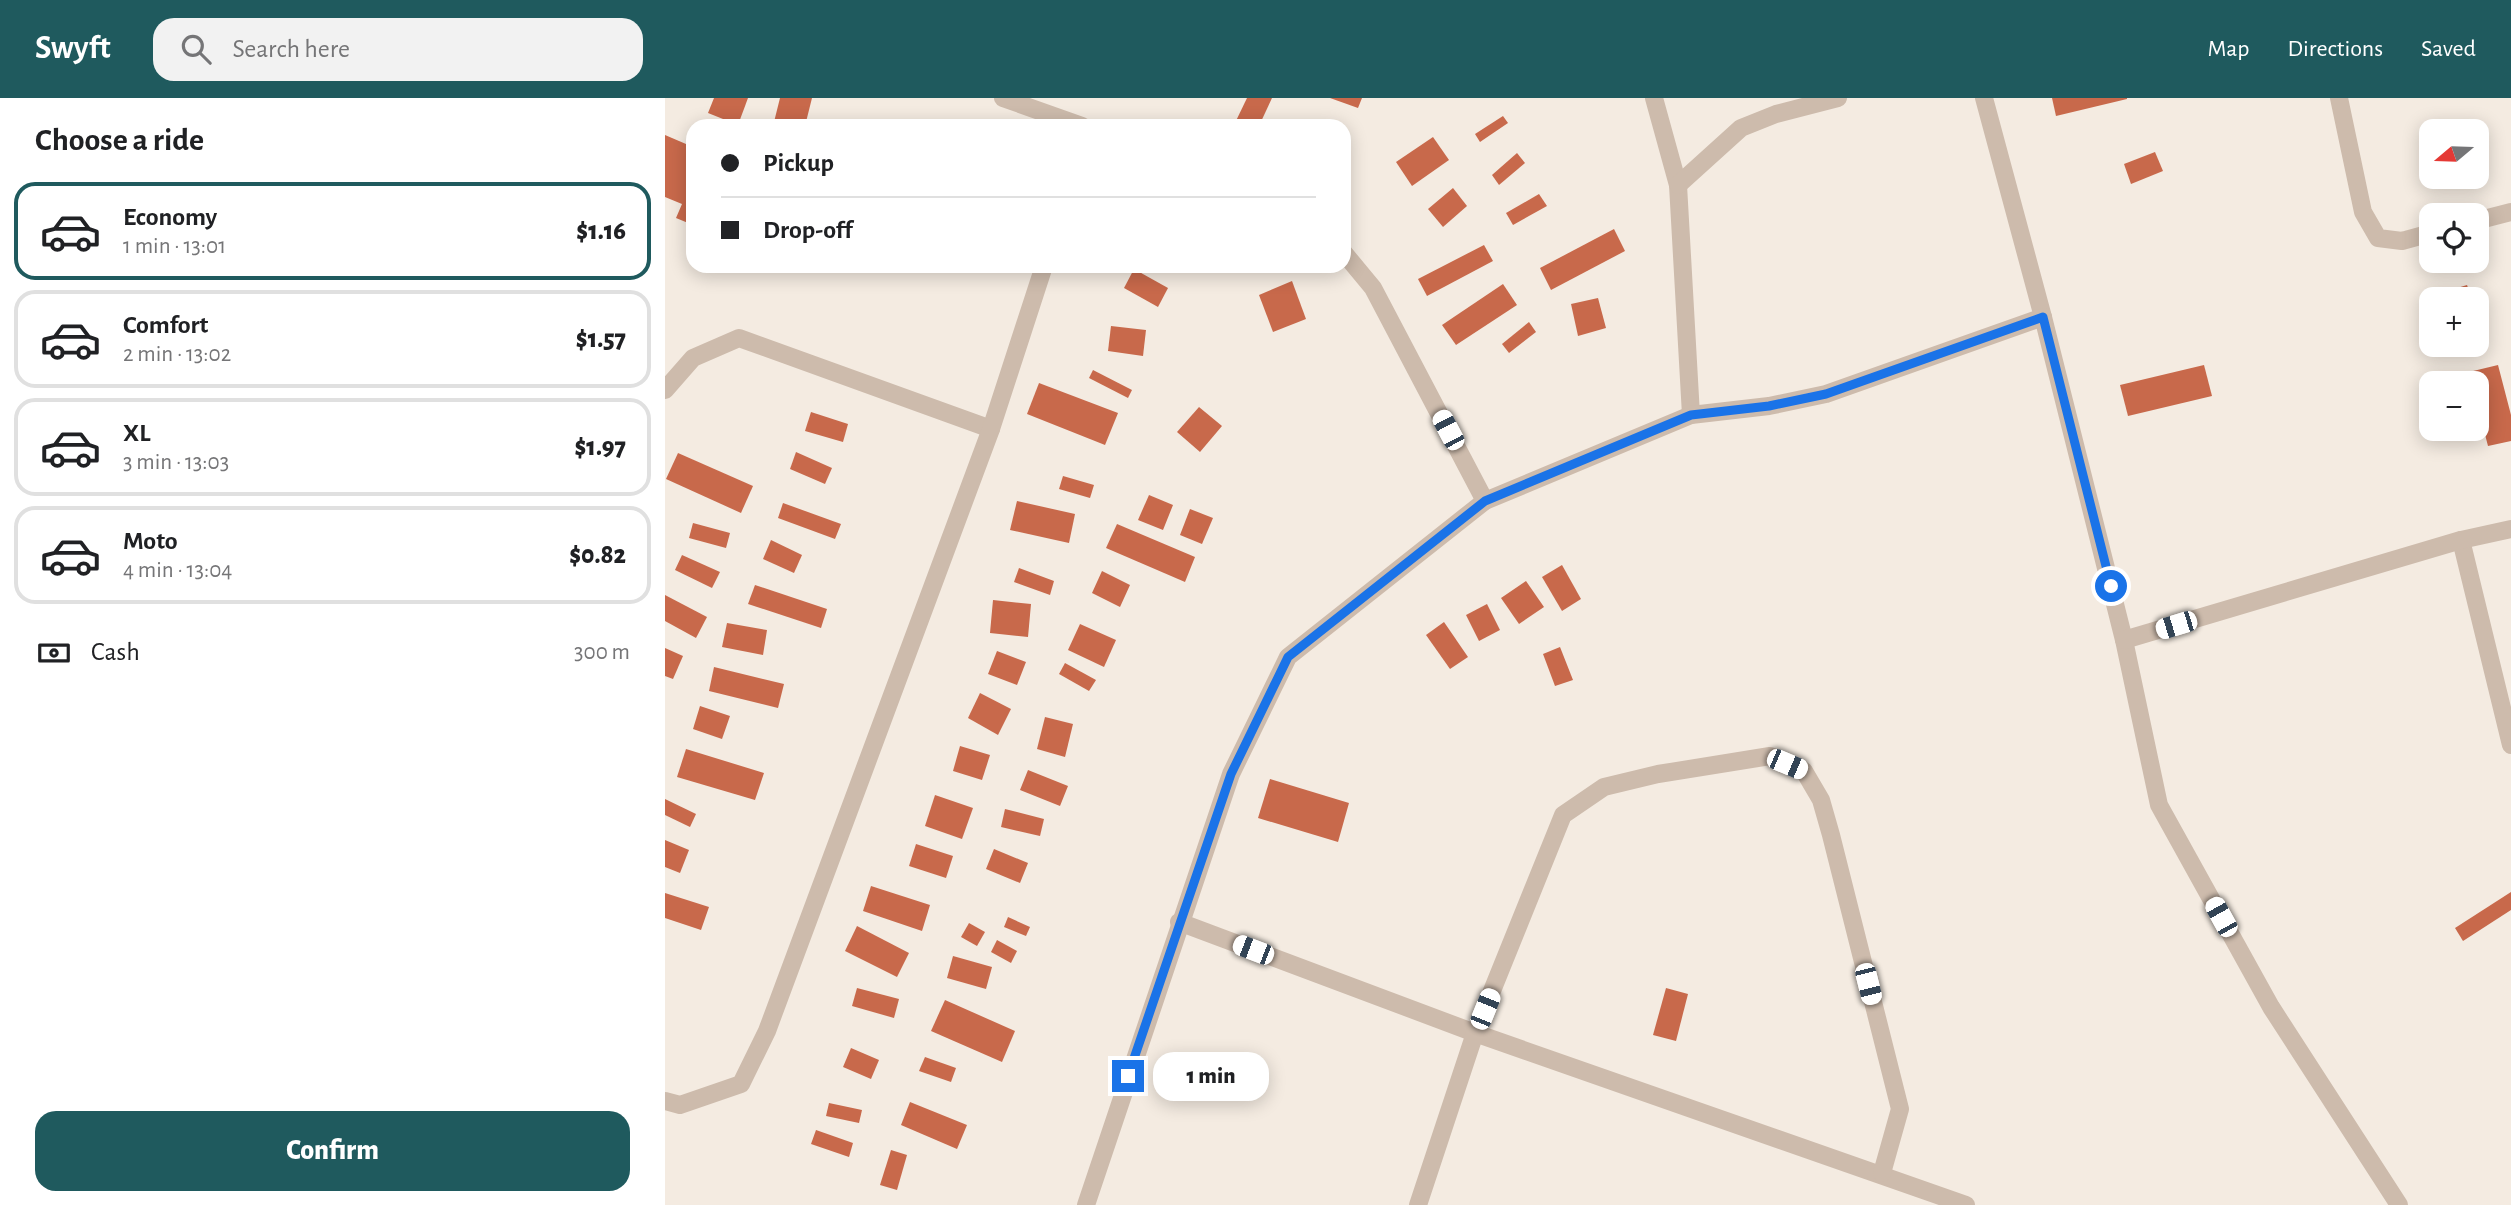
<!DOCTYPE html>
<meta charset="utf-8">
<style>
body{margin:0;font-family:"Alegreya Sans",sans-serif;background:#f2f2f2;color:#202124;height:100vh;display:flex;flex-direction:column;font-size:26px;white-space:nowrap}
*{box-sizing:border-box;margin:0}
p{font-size:23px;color:#757577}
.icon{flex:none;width:38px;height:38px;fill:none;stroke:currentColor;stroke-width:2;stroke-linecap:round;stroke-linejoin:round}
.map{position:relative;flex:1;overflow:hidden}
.panel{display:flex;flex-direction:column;background:#fff;width:665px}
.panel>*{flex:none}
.hud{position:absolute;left:21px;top:21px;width:665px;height:154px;border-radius:21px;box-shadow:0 4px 18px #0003;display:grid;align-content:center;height:154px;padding:0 35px;background:#fff}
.needle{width:46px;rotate:251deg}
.tools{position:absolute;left:1754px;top:21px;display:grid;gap:14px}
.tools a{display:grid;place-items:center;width:70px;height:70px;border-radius:14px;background:#fff;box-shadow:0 4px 18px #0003;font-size:35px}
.end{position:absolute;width:32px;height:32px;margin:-16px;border:9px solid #1a73e8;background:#fff;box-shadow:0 0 0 4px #fff}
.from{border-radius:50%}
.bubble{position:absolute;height:49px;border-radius:21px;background:#fff;box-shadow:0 4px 18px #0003;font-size:23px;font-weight:800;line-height:49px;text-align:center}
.car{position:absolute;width:21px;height:42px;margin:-21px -10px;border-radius:9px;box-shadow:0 0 5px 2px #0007;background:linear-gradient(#fff 24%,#345 0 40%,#fff 0 76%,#345 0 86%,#fff 0)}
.hud b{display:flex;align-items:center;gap:24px;height:66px;font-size:26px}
.hud b+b{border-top:2px solid #e0e0e0}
.hud i{width:18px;height:18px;background:#202124}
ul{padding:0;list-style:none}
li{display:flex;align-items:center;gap:21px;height:98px;margin:0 14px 10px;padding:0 21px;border:4px solid #e0e0e0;border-radius:21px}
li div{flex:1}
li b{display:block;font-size:26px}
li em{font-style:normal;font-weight:800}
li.on{border-color:#1f5a5e}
li>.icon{width:63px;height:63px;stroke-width:1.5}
h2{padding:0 35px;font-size:32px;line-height:84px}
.pay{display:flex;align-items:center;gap:18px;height:77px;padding:0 35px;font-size:26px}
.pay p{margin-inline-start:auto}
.action{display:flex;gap:14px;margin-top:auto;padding:14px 35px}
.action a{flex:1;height:80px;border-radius:21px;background:#1f5a5e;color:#fff;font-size:28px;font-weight:800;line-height:80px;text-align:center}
header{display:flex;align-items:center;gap:42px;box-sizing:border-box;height:98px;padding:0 35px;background:#1f5a5e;color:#fff}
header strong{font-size:33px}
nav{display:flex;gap:38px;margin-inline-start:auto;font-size:24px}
.search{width:490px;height:63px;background:#f2f2f2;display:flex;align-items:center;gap:18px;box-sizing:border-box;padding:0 24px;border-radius:21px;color:#757577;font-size:26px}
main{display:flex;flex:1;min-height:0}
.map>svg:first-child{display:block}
</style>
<header>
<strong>Swyft</strong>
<div class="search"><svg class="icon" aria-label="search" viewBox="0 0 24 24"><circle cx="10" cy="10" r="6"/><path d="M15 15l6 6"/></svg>Search here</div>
<nav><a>Map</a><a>Directions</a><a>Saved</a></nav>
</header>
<main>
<section class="panel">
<h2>Choose a ride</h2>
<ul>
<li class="on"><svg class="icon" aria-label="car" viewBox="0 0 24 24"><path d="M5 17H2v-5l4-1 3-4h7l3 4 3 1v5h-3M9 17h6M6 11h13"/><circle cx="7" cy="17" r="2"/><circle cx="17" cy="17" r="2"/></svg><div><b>Economy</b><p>1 min · 13:01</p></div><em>$1.16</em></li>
<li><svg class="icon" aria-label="car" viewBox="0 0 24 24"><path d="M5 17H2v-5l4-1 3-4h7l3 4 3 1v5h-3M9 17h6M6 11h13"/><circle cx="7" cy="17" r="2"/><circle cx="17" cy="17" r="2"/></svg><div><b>Comfort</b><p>2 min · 13:02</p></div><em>$1.57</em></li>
<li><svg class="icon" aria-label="car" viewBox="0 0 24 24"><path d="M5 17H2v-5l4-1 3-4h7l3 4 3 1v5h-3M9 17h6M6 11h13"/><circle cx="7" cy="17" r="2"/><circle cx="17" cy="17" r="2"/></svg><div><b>XL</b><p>3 min · 13:03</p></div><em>$1.97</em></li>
<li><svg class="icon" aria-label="car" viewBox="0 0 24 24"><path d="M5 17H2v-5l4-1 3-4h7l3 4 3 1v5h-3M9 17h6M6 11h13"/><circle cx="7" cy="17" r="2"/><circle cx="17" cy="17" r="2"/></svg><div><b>Moto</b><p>4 min · 13:04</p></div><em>$0.82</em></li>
</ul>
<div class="pay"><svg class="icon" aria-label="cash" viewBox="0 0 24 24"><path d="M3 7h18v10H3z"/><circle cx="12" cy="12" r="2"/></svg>Cash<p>300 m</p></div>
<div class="action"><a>Confirm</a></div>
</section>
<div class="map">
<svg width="1846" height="1107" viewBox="0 0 1846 1107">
<rect width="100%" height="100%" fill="#f4ebe1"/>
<g fill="#c8694b">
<path d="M49,0H83L73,27L43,15Z"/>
<path d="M115,0H147L140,28H108Z"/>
<path d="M582,0H607L594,28L569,27Z"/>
<path d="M665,0H697L693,10Z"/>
<path d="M1387,0H1462V1L1391,18Z"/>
<path d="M838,18L843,25L815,44L810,36Z"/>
<path d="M0,37L28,49V127L11,120L17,106L0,99Z"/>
<path d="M768,39L784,62L747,88L731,64Z"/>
<path d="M1490,54L1498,73L1466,86L1459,66Z"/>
<path d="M852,55L860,65L834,87L827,77Z"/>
<path d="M788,90L802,108L778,129L763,111Z"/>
<path d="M874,96L882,108L848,127L841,115Z"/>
<path d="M949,131L960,153L886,192L875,170Z"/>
<path d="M819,147L828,163L762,198L753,181Z"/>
<path d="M469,171L503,190L493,209L459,190Z"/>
<path d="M627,183L641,221L608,234L594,197Z"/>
<path d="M838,186L852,207L791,247L777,227Z"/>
<path d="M1802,187L1807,201H1782L1779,194Z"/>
<path d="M933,200L941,230L913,238L906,206Z"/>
<path d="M864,224L871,234L844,255L837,246Z"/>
<path d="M446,228L481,232L478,258L443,253Z"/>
<path d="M1539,267L1547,298L1463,318L1455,287Z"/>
<path d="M1833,267L1846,317V343L1823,348L1811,302V285H1807L1804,274Z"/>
<path d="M428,272L467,292L463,300L424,280Z"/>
<path d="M374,285L453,315L440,347L362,316Z"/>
<path d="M534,309L557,328L535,354L512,334Z"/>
<path d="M146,314L183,326L178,344L140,333Z"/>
<path d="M131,354L167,370L160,386L125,371Z"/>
<path d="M13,355L88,388L76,415L1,381Z"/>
<path d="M398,378L429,387L425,400L394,391Z"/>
<path d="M484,397L508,407L498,432L473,422Z"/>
<path d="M352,403L410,416L404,445L345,432Z"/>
<path d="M118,405L176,426L170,441L113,420Z"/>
<path d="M525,411L548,420L537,446L515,437Z"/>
<path d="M28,425L65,435L61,450L24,440Z"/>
<path d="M452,426L530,459L520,484L441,450Z"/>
<path d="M106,442L137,457L129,475L98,461Z"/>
<path d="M17,457L55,474L47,490L10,472Z"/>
<path d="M897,467L916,501L897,513L877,479Z"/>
<path d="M354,470L389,483L385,497L349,484Z"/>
<path d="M437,473L465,487L455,509L427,495Z"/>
<path d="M861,483L879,509L854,526L836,500Z"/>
<path d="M90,487L162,511L156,530L83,506Z"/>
<path d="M0,497L42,519L31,540L0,523Z"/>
<path d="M328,502L366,506L363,539L325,535Z"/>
<path d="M822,506L835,532L814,543L801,517Z"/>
<path d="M779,524L803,559L785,571L761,537Z"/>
<path d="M62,525L102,532L98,557L57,549Z"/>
<path d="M415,526L451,542L439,569L403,552Z"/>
<path d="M895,549L908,582L890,588L878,556Z"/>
<path d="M0,550L18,558L8,581L0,578Z"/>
<path d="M332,553L361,564L352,587L323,576Z"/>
<path d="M400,565L431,582L424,593L394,576Z"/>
<path d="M49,569L119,586L113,610L44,593Z"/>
<path d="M315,595L346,611L333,637L303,620Z"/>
<path d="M35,608L65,618L57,641L28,631Z"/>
<path d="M380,619L408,626L400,659L372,651Z"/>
<path d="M295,648L325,657L317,682L288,673Z"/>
<path d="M21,651L99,675L90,702L12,679Z"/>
<path d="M363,672L403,688L395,708L355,692Z"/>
<path d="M605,681L684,705L673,744L593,720Z"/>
<path d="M270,697L308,710L297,741L260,728Z"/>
<path d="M0,701L31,716L25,729L0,717Z"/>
<path d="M340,711L379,721L375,738L336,729Z"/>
<path d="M0,742L24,752L15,775L0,769Z"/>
<path d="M251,746L288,758L281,780L244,768Z"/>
<path d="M329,751L363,765L355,785L321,771Z"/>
<path d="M206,788L265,807L257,833L198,813Z"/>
<path d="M1846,794V812L1798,843L1790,830Z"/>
<path d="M0,795L44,809L36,832L0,820Z"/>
<path d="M343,819L365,829L361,838L339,829Z"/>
<path d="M304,825L320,834L312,848L296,839Z"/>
<path d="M192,828L244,855L232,879L180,853Z"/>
<path d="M332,842L352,853L346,865L326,854Z"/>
<path d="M288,858L327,869L321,891L282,880Z"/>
<path d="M192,890L234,901L229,920L187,908Z"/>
<path d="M1001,890L1023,896L1011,943L988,937Z"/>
<path d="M280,902L350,933L337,964L266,933Z"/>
<path d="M186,950L214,962L206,981L178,969Z"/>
<path d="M260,959L291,970L286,984L254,973Z"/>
<path d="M245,1004L302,1027L292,1051L236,1027Z"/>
<path d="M164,1005L197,1012L194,1025L161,1018Z"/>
<path d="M151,1032L188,1045L184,1059L146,1046Z"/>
<path d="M226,1052L242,1057L232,1092L215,1087Z"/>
</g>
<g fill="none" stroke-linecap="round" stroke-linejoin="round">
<g stroke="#cdbbac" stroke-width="18">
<path d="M338,0L417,28"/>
<path d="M989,0L1013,87L1026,317"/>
<path d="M1319,0L1378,219L1459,542L1494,707L1606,909L1734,1107"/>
<path d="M1674,0L1698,114L1713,140L1737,143L1766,135"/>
<path d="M1013,87L1076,30L1111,16L1173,0"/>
<path d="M1811,123L1846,114"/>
<path d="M679,155L708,190L820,403"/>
<path d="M0,292L28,260L74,240L326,331"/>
<path d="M1796,442L1846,647"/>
<path d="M1459,542L1796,442L1846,431"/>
<path d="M514,824L810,935L1301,1107"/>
<path d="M0,1003L15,1007L76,986L102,933L326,331L379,168"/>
<path d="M421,1107L566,676L623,559L820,403L1026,317L1104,308L1161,296L1378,219"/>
<path d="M753,1107L810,935L898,717L939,689L993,676L1105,658L1139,673L1156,702L1166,737L1235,1011L1217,1075"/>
</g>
</g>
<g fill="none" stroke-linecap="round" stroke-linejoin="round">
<path stroke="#1a73e8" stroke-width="9" d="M463,978L566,676L623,559L820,403L1026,317L1104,308L1161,296L1378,219L1446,488"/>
</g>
</svg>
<div class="tools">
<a><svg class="needle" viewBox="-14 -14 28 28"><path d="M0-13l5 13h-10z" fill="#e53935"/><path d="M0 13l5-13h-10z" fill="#757577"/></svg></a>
<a><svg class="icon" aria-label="locate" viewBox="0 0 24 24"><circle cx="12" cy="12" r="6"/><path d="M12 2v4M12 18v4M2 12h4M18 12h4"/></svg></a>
<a>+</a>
<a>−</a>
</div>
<i class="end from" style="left:1446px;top:488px"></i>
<i class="end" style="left:463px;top:978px"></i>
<div class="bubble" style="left:488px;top:954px;width:116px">1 min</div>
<i class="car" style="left:783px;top:332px;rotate:332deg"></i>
<i class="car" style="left:1511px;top:527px;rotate:253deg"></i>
<i class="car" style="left:1122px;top:666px;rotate:113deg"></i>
<i class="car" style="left:1556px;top:819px;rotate:331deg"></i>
<i class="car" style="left:588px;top:852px;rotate:291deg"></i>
<i class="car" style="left:1203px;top:886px;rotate:166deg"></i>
<i class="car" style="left:820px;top:911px;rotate:22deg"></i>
<div class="hud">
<b><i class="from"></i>Pickup</b>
<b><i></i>Drop-off</b>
</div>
</div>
</main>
